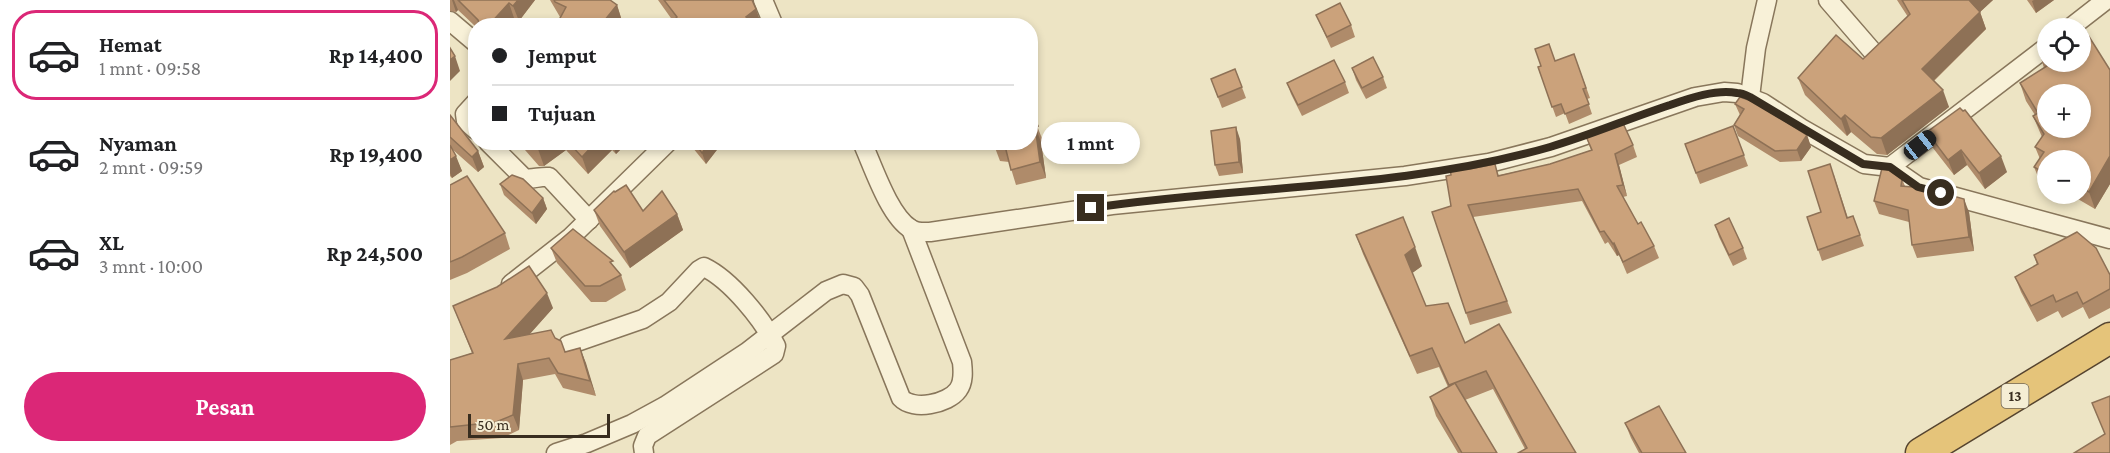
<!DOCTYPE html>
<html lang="id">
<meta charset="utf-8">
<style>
body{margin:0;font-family:"Crimson Pro",serif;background:#f6f6f6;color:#202124;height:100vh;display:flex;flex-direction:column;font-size:22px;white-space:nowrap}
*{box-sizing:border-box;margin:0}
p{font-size:20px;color:#757577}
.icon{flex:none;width:33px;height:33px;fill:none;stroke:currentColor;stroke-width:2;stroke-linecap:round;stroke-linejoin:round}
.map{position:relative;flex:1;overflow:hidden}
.details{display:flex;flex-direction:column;background:#fff;width:450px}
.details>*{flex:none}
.guide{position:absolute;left:18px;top:18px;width:570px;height:132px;border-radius:24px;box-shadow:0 3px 9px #0003;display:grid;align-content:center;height:132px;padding:0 24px;background:#fff}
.controls{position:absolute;left:1587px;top:18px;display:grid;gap:12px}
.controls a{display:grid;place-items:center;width:54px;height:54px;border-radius:50%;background:#fff;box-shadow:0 3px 9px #0003;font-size:30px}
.scale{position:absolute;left:18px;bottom:15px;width:142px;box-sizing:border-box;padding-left:6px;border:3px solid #382d1f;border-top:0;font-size:16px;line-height:21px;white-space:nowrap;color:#382d1f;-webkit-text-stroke:4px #f5eed4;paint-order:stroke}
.end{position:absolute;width:27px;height:27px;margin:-14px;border:8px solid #382d1f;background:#fff;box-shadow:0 0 0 3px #fff}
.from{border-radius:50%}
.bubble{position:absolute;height:42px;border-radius:21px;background:#fff;box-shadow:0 3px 9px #0003;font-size:20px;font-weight:700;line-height:42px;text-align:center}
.car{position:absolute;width:18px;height:36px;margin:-18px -9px;border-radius:8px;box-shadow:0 0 4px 2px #0007;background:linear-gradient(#222 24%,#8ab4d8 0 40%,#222 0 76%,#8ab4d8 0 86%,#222 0)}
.guide b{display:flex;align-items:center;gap:21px;height:57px;font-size:22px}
.guide b+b{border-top:2px solid #e0e0e0}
.guide i{width:15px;height:15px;background:#202124}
ul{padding:10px 0 0;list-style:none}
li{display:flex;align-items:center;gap:18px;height:90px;margin:0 12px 9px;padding:0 12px;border:3px solid transparent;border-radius:24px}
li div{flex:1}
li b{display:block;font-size:22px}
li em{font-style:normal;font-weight:700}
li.on{border-color:#db2777}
li>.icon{width:54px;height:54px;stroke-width:1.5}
.action{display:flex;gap:12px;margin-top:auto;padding:12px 24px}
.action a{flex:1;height:69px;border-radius:36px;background:#db2777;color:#fff;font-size:24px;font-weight:700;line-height:69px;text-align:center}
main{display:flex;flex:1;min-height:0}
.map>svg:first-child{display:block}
</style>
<main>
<section class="details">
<ul>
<li class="on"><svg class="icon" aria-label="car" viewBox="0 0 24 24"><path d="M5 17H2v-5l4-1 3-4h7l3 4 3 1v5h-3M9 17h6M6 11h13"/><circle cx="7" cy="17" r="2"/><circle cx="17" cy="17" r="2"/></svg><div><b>Hemat</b><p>1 mnt · 09:58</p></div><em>Rp 14,400</em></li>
<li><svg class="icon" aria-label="car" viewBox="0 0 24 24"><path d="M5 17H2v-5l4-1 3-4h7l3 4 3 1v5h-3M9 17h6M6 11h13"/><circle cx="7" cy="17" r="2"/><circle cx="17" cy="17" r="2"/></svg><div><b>Nyaman</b><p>2 mnt · 09:59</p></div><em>Rp 19,400</em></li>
<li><svg class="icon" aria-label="car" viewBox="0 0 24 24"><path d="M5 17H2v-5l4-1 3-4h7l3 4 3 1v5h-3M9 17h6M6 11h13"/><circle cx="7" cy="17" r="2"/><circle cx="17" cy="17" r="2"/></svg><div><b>XL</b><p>3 mnt · 10:00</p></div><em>Rp 24,500</em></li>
</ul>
<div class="action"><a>Pesan</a></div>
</section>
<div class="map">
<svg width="1660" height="453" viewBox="0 0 1660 453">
<rect width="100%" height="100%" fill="#ede4c4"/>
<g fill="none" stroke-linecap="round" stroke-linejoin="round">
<g stroke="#88765b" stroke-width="21">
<g id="minor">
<path d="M313,0L324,26"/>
<path d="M1378,0L1423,52"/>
<path d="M0,21L26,43"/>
<path d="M1620,28L1656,0"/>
<path d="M1300,97L1306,48L1317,0"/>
<path d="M26,102L15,114L16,121L26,130"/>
<path d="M38,142L74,178C82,180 90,176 99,177L139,220"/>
<path d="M412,142C423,166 439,216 461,229C467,233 473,232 480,232L662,205L955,176L1039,163L1101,147L1245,97L1274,92L1287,93L1313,103L1351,128L1414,164L1440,167L1469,187L1660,239"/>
<path d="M1440,167L1598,46"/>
<path d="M61,284L121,237L218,142"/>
<path d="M118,345L193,319L219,302L249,270L254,267C281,280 313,320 326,346L324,354L197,436L193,446L194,453"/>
<path d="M106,453L137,443L182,424L215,406L297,352L376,291L393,284L404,287L410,295L451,398C463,411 498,404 508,390C514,382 513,371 512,362L461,229"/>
</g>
</g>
<g stroke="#56442f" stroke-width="33">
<path id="trunk" d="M1471,453L1660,338"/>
</g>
<use href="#minor" stroke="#f8f1d8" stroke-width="18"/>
<use href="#trunk" stroke="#e5c47a" stroke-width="30"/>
</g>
<g fill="#af8b6a">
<path d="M0,0H85L69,21L64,18L58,26H26V27L8,10L6,12L0,11Z"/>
<path d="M100,0H160L167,5L172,21L169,26H109L108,22L110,17Z"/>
<path d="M208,0H302L312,26H219L223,21Z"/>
<path d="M1447,0H1543L1530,12L1536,29L1484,81L1499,107L1437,155L1427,154L1401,132L1397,136L1355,95L1348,78L1413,59L1458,17Z"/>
<path d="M1577,0H1604L1586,13Z"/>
<path d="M866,15L901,25L905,37L881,48Z"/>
<path d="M1124,54L1140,98L1137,99L1142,114L1119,124L1115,113L1106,117L1088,67Z"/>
<path d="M1590,55L1660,70V184L1645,209L1621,195L1605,194H1630V160H1598V189L1591,184L1584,167L1590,159L1585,147L1592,137L1583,116L1585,115L1576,101L1570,83L1594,68Z"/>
<path d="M902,68L933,77L937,88L916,99L906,80Z"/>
<path d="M785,69L796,98L772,108L761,79Z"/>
<path d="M895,82L899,93L852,116L841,94L837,83Z"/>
<path d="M1285,104L1357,135L1361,147L1351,161L1330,162L1288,136L1284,125L1290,115Z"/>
<path d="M580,108L593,141L591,142L596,178L566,185L559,162L550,161L544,145Z"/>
<path d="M0,115L28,151L34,167L28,172L2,149L12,171L2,178L0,176Z"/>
<path d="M1283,126L1298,166L1250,184L1235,144Z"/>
<path d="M1152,130L1183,145L1187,157L1169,165L1177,196L1173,197L1188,224L1204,246L1209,258L1177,274L1169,255L1167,256L1158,242L1155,244L1132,201L1023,217L1062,313L1020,325L982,212L1001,206V175L1019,165L1020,169L1050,175L1100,164L1141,150L1135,134Z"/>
<path d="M1477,132L1557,172L1535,189L1517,165L1504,175L1483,148Z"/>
<path d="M790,139L793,173L769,176L765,165Z"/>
<path d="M68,142H178L166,154L162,150L138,174L116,150L94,166H89Z"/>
<path d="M238,142H273L256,164Z"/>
<path d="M1384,175L1398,218L1403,216L1414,246L1372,261L1357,217L1371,212Z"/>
<path d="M1452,179L1455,186L1519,212L1524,251L1467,258L1462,245L1459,222L1429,214L1424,201Z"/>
<path d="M50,184L93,198L97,209L86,224L54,195Z"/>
<path d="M0,185L55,233L60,249L17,273L0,280Z"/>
<path d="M144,210L193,211L227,214L233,230L180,268L150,226Z"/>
<path d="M1265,225L1293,248L1297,259L1283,266L1269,237Z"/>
<path d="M906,235L972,266L962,273L976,306L1015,343L1126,453L1075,449L1043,389L1015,400L1047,453H1008L986,416L980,397L998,387L989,367L967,374L913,254Z"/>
<path d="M101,248L166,269L171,275L176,290L156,302H141L107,263Z"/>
<path d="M1584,255L1660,275V308L1639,319L1633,307L1612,318L1608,311L1587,322L1571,292L1565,277L1587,265Z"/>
<path d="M3,306L103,308L79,335L105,338L115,352L130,348L146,396L113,388L105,374L73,380L69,430L52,438L7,441L0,445V360L22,353Z"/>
<path d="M1175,423L1236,453H1189L1181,438Z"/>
</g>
<g fill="#8e7156">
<path d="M2,0H4L8,10L6,12Z"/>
<path d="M68,0H85L69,21L63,6Z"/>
<path d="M1519,0H1543L1530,12L1536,29L1478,86L1472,69Z"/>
<path d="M1584,0H1604L1586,13L1582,1Z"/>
<path d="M59,3L64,18L58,26H38Z"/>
<path d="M167,5L172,21L169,26H150Z"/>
<path d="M306,9L312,26H294L296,17Z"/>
<path d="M5,56L10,71L0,81V60Z"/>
<path d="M1493,90L1499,107L1437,155L1431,138Z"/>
<path d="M1395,115L1401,132L1397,136L1391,119Z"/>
<path d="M585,126L591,142L596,178L590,162Z"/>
<path d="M786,127L790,139L793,173L789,162Z"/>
<path d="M1357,135L1361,147L1351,161L1347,150Z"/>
<path d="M97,142H113L116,150L94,166L88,149Z"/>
<path d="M146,142H159L162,150L138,174L132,157Z"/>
<path d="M162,142H178L166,154Z"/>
<path d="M260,142H273L256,164L252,153Z"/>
<path d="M1511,150L1517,165L1504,175L1498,160Z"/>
<path d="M28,151L34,167L28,172L22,157Z"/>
<path d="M1165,154L1169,165L1177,196L1173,185Z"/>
<path d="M6,156L12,171L2,178L0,173V160Z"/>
<path d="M1551,156L1557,172L1535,189L1529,173Z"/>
<path d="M1660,156V184L1645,209L1639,192Z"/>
<path d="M93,198L97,209L86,224L82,213Z"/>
<path d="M1514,199L1519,212L1524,251L1519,237Z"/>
<path d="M227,214L233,230L180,268L174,252Z"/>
<path d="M1164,243L1169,255L1167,256L1163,244Z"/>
<path d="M965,247L972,266L961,274L955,255Z"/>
<path d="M97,293L103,308L61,355L55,339Z"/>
<path d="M130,348L136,363L146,396L140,381Z"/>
<path d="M68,364L73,380L69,430L63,415Z"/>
</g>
<g fill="#cba27b" stroke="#8e7156" stroke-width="1.5" fill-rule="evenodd">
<path d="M8,0H68L63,6L59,3L38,26H30L28,20Z"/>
<path d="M104,0H160L167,5L150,26H111L108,22L116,7L105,2Z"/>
<path d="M214,0H302L306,9L296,17L299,21L294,26H219L227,17Z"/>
<path d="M1452,0H1519L1530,12L1472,69L1493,90L1431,138L1421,137L1395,115L1391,119L1348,78L1386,35L1413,59L1460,14Z"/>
<path d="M890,3L901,25L877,37L866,15Z"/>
<path d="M1633,27L1660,70V156L1639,192L1630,187V160H1598V175L1584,167L1594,152L1585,147L1594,134L1583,116L1588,113L1570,83L1597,66L1590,55L1598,50V62H1630V29ZM1598,94H1630V128H1598Z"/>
<path d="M1099,44L1105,61L1124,54L1136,88L1133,89L1139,104L1115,114L1111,104L1102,107L1088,67L1091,66L1085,49Z"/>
<path d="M0,48L5,56L0,60Z"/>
<path d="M923,57L933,77L912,88L902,68Z"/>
<path d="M884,60L895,82L848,105L837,83Z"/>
<path d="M785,69L792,87L768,97L761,79Z"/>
<path d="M1290,97L1304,102L1357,135L1347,150L1325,151L1284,125L1294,109L1285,104Z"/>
<path d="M580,108L588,126H585L590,162L561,170L555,146L544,145V142H580Z"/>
<path d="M1510,108L1513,111L1515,110L1551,156L1529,173L1511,150L1498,160L1477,132Z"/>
<path d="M0,115L28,151L22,157L0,137Z"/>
<path d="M1172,121L1183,145L1165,154L1173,185L1167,186L1188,224L1191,222L1204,246L1173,262L1164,243L1163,244L1154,231L1150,232L1128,189L1018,205L1057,301L1016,313L982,212L1001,206L996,176L1001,175L1000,168L1019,165V169L1045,164L1048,176L1100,164L1142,150L1135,134L1152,128V130Z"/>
<path d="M1283,126L1294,155L1246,173L1235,144Z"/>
<path d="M786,127L789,162L765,165L761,131Z"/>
<path d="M77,142H97L88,149H83Z"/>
<path d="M118,142H146L132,157Z"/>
<path d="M244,142H260L252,153Z"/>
<path d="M0,145L6,156L0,160Z"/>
<path d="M1380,164L1397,218L1403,216L1410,235L1368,250L1357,217L1371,212L1358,171Z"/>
<path d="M1432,168L1439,170L1452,179L1451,186L1475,188L1514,199L1519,237L1462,245L1458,210L1424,201Z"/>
<path d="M62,175L73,179L93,198L82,213L50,184Z"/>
<path d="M17,176L55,233L12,257L0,262V185Z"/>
<path d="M176,185L193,211L212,191L227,214L174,252L144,210L164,191L165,192Z"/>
<path d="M953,217L965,247L955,255L976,306L998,303L1015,343L1049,324L1126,453H1068L1077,448L1036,371L999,385L982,348L960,356L906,235Z"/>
<path d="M1279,218L1293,248L1279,255L1265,225Z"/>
<path d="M123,229L163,261L160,262L171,275L150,286H135L101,248Z"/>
<path d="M1627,232L1646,248L1660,275V289L1633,304L1627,292L1606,302L1603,295L1581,306L1565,277L1588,264L1584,255Z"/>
<path d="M79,266L97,293L55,339L101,330L105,338L111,341L115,352L130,348L140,381L108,373L99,358L68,364L63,415L46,422L0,427V360L23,353L3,306L47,287Z"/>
<path d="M1005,383L1047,453H1012L980,397Z"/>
<path d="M1660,396V453H1624L1655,434L1642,403Z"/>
<path d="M1209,406L1236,453H1192L1175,423Z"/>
</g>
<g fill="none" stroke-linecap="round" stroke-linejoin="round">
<path stroke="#382d1f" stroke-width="8" d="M641,208C793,185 951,190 1100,147C1141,135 1180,118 1220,105C1240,98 1266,89 1287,93C1291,93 1296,95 1300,97L1413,164L1440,167L1468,187L1491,193"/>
</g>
<g text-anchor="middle" stroke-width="5" stroke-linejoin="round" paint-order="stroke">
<rect fill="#f5eed4" stroke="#716755" stroke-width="1.5" x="1551.5" y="384" width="27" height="24" rx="4.5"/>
<g font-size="15" font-weight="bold" fill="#382d1f">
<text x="1565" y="401">13</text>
</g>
</g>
</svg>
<div class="controls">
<a><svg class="icon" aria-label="locate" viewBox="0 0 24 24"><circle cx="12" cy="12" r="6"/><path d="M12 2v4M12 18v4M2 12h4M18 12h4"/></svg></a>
<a>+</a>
<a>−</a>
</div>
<div class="scale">50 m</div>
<i class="end from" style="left:1491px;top:193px"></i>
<i class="end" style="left:641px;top:208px"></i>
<div class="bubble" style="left:591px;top:122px;width:99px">1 mnt</div>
<i class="car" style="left:1470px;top:145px;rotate:52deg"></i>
<div class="guide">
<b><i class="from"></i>Jemput</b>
<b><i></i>Tujuan</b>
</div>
</div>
</main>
